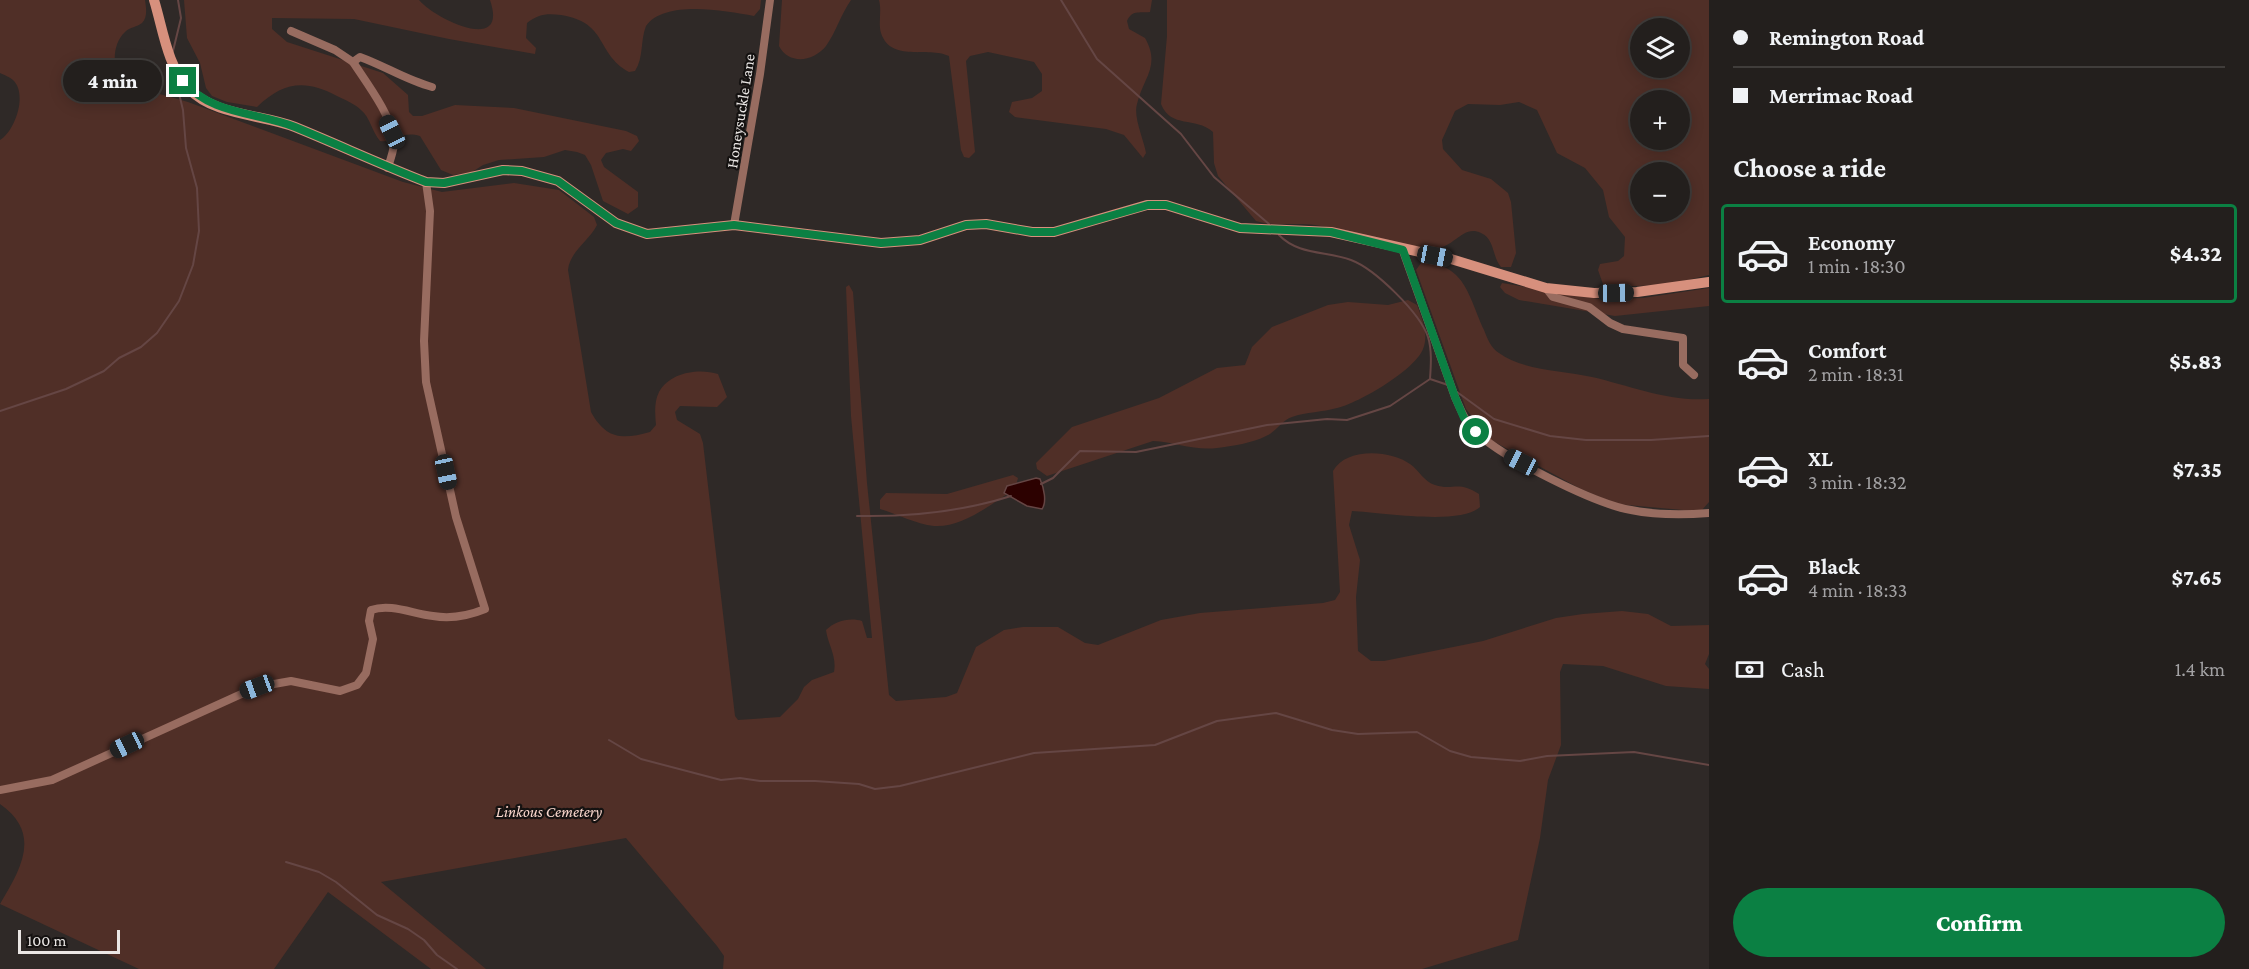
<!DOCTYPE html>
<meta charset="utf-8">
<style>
body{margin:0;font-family:"Crimson Pro",serif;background:#2f2c2a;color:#f1f3f6;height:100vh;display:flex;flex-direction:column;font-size:22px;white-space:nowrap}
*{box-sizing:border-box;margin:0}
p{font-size:20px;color:#a3a2a4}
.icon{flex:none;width:33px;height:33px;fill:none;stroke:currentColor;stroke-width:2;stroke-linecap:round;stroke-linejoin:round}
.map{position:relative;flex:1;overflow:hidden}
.sheet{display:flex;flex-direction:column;background:#231f1d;width:540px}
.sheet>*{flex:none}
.top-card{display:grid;align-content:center;height:132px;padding:0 24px;background:#231f1d}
.fabs{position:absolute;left:1630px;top:18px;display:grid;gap:12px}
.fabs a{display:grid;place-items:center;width:60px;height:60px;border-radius:50%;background:#231f1d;box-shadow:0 3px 15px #0003,0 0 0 2px #403d3b;font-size:30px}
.scale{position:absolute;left:18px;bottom:15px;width:102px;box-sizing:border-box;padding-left:6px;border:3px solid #eae6e4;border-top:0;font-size:16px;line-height:21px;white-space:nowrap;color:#eae6e4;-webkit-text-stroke:4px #151211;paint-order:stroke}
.end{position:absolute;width:27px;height:27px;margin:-14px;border:8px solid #0b8043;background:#fff;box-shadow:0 0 0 3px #fff}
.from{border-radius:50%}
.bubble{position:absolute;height:42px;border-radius:21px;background:#231f1d;box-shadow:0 3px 15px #0003,0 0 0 2px #403d3b;font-size:20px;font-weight:800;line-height:42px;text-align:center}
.car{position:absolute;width:18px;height:36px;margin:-18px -9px;border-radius:8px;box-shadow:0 0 4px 2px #0007;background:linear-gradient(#222 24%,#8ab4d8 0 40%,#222 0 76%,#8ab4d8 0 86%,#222 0)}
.top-card b{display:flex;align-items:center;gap:21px;height:57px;font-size:22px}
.top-card b+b{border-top:2px solid #403d3b}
.top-card i{width:15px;height:15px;background:#f1f3f6}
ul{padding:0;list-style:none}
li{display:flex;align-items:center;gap:18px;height:99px;margin:0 12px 9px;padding:0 12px;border:3px solid transparent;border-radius:6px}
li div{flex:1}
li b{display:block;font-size:22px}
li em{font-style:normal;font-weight:800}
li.active{border-color:#0b8043}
li>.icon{width:54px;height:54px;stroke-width:1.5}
h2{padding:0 24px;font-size:27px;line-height:72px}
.pay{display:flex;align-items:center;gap:15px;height:66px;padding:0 24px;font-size:22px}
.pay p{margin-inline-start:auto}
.action{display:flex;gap:12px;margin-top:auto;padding:12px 24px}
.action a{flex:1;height:69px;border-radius:36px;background:#0b8043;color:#fff;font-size:24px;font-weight:800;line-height:69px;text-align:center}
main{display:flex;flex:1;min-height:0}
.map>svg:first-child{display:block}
</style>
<main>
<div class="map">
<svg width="1709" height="969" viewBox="0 0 1709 969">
<rect width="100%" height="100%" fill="#2f2927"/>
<g fill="#502f27" fill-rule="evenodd">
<path d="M0,0H145C146,7 148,17 142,23C137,27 130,27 125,32C111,45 112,71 124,84L188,102L403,182L442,192L514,183L559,190L594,217L597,225C589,241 570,251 568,270L591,412C606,439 622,440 650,432L656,425C655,414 654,402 659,392C670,372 699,368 718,374L727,397L717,407L680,406L675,412L677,420L700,434L703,443L735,716L738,720L780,717L798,699L804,687L812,680L834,672C837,656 828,645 826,630C835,621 850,617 862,621L867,638H872L851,416L846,287L849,285L853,292L867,483L889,695L896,701L946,697L957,693L976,647L1004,630L1023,627H1058L1085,643L1098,645L1161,620L1200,613L1323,603L1335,600L1340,592L1333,471C1346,447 1391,450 1410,464C1419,470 1424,482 1435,485C1453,491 1458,480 1479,494L1480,507C1460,526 1380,512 1352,511L1349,525L1360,560L1356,597L1358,651L1371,661H1384L1483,641L1556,618L1583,614L1622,611L1648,614L1671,626L1709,625V654L1705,664L1709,669V689L1666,686L1603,666L1563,664L1560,672L1561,745L1548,780L1540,838L1518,940L1422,969H723L724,956L717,946L626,838L381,882L486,969H431L328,892L274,969H139L0,904C20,870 43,834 0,804V140C15,131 28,94 13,80C10,77 4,75 0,73Z"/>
<path d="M184,0H419C435,19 509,55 490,0H761L760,9L754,16C723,10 664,0 646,26C640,41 644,57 635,71L629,72C595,53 609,23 561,15C547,13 538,14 527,23L526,38L536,48L535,54L449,39L354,19L272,18V29L287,42L383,73L408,95L409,112L413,116H422L455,105L514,108L626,131L637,136L639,141L631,151L623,149L606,153L601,160L604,167L638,192V207L628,214L603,201L591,165L585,155L577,152L565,150L544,157L499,160L483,165L472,172L453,175L441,170L420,136C401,130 396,143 380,141C372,132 370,117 361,110C355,104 345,100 337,96C305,79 283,82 257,107L227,102L212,96L206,88L200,63L187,38Z"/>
<path d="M782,0H851C841,14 836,32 826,46C813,62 789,65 779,46Z"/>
<path d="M879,0H1152L1150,12C1138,13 1132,10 1127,21L1129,29L1145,38C1161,66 1143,78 1137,104C1133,117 1144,140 1146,153L1143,158L1124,135L1106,129L1015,117L1009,112L1012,102L1032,98L1042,91V74L1034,62L988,52L970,56L966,61L975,152L969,158L964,157L961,150L949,56C928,46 891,63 881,33C878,23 882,11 879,0Z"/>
<path d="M1167,0H1709V275L1666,285L1604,287L1598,270L1600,264L1618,261L1624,256L1625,237L1609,217L1603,190L1585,168L1557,153L1537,110L1519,102L1500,105L1468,104L1455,111L1442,140L1443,149L1462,170L1491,179L1508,193L1511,202L1516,253L1511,267H1501C1492,257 1495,239 1481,233C1463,224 1454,248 1436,248C1396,247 1355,231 1315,225C1295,222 1274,227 1256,221L1218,176L1214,163L1213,132C1195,116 1171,129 1161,104L1167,36ZM1641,28H1680V68H1641ZM1641,100H1680V140H1641ZM1641,172H1680V212H1641Z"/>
<path d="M1421,263C1465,263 1468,295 1484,330C1487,338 1491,348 1499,353C1524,371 1562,370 1592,377C1631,386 1669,402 1709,399V502L1702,510L1694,511L1616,504L1579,488L1491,440L1466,409L1416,270Z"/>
<path d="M1502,283L1600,299L1643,298L1709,288V306L1615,316L1519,300L1505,293L1500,287Z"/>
<path d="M1408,300L1417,305C1422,319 1429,335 1423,349C1415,370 1359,403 1337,408C1323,412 1306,412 1292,417C1282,420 1276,432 1266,436C1253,443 1232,446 1217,448C1195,451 1175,442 1153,441L1047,476L1037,469L1036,463L1072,427L1159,398L1217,368L1245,365L1252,347L1272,327L1328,305L1348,302L1388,305Z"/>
<path d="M1013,475L1018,478L1015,489C993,503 962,528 934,526C916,524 897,514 880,509V500L886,493L947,494Z"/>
</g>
<path fill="#2c0100" stroke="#654644" stroke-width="1.5" d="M1036,478L1040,479C1044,488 1047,502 1042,509L1027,506L1004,493L1007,486Z"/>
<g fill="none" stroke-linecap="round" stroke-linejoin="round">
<g stroke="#654644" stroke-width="2">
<path d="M1061,0L1097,59L1181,134L1214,177L1269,224"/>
<path d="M173,51L181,18L178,0"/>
<path d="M1279,235C1298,255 1326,251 1351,260C1375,269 1420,313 1428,337C1432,350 1431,365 1430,379"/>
<path d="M1457,392L1494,419L1550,436L1586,440H1651L1709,436"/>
<path d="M0,411L66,389L104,371L119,358L141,347L157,333L179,301L193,265L199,231L197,188L186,148L183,110L175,77"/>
<path d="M1041,484L1053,478L1080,451L1136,452L1267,425L1327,419L1347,420L1390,406L1430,379L1448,385"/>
<path d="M857,516C909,517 961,512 1011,496"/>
<path d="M609,740L641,759L721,780L740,778L760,781H815L859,784L875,789L900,786L1034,753L1155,745L1217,721L1276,713L1332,730L1358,734L1417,732L1450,751L1471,757L1520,761L1547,756L1634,752L1709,765"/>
<path d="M286,862L319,872L336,882L377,915L408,929L424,940L437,955L457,969"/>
</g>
<g stroke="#986c60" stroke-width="8">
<path d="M291,31L335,50L353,62L360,57C385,66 406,80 432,87"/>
<path d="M353,62C366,82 392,116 394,140C395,149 390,159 388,168"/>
<path d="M734,225L760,74L770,0"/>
<path d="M1403,251L1455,397C1461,410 1465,422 1476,432C1503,458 1595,504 1631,510C1656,515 1683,515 1709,513"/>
<path d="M1546,288L1553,297L1589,307L1610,323L1623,329L1683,338V365L1694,375"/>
<path d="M0,790L52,780L257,687L291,681L340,691L357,685L366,673L373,639L369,621L371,610C391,603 413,614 433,616C451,619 468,616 485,609L456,517L426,382L424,341L430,211L426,182"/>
</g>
<path stroke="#d7907d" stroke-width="10" d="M154,0C163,29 167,66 189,89C215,116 262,114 295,127C339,145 382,165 426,182L444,183L503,170L522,171L558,181L616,223L647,234L734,225L881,243L920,240L966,225L986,224L1032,232H1054L1147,205H1166L1240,228L1331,232L1451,259L1546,288L1594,293L1637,292L1709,282"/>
</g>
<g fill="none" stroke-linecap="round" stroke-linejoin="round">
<path stroke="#0b8043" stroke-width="8" d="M183,81C211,115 257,112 295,127C339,145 382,165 426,182L444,183L503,170L522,171L558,181L616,223L647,234L734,225L881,243L920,240L966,225L986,224L1032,232H1054L1148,205H1166L1240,228L1331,232L1403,250L1455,397L1464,418L1476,432"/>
</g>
<g text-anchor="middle" stroke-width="4.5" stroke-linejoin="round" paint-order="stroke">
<g font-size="16" fill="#eae6e4" stroke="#151211">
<text transform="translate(740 111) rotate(-81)" y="6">Honeysuckle Lane</text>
</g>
<g font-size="16" font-style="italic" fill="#f9d6cc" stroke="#151211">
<text x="549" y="817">Linkous Cemetery</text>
</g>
</g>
</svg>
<div class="fabs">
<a><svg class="icon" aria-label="layers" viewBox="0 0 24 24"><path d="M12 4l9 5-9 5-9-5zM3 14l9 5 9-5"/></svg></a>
<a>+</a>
<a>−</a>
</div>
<div class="scale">100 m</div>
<i class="end from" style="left:1476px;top:432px"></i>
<i class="end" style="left:183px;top:81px"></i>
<div class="bubble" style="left:63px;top:60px;width:99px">4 min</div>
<i class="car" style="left:392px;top:132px;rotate:334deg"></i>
<i class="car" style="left:1435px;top:256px;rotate:101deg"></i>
<i class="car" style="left:1616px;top:293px;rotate:89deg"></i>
<i class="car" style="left:1521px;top:462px;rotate:297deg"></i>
<i class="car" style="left:446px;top:472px;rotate:168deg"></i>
<i class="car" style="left:257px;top:687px;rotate:250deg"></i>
<i class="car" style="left:127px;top:745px;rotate:245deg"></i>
</div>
<section class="sheet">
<div class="top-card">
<b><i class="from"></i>Remington Road</b>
<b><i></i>Merrimac Road</b>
</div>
<h2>Choose a ride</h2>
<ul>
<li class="active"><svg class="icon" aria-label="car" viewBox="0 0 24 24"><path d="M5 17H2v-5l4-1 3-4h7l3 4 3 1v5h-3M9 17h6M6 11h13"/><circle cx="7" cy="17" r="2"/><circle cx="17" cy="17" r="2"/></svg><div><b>Economy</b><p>1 min · 18:30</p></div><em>$4.32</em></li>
<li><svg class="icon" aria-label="car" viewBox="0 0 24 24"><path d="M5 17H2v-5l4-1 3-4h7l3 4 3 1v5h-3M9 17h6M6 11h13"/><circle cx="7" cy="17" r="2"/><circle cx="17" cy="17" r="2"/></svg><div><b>Comfort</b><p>2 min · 18:31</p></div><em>$5.83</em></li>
<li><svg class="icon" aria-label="car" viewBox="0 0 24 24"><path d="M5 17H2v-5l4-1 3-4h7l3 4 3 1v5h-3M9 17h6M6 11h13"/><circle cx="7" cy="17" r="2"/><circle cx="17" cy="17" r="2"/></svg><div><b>XL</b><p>3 min · 18:32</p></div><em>$7.35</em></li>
<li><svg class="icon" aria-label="car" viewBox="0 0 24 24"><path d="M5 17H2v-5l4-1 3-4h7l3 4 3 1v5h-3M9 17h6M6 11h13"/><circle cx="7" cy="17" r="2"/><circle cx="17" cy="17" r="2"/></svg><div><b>Black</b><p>4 min · 18:33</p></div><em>$7.65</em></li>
</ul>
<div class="pay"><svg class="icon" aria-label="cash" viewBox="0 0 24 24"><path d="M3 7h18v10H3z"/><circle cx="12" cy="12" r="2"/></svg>Cash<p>1.4 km</p></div>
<div class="action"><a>Confirm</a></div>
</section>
</main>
